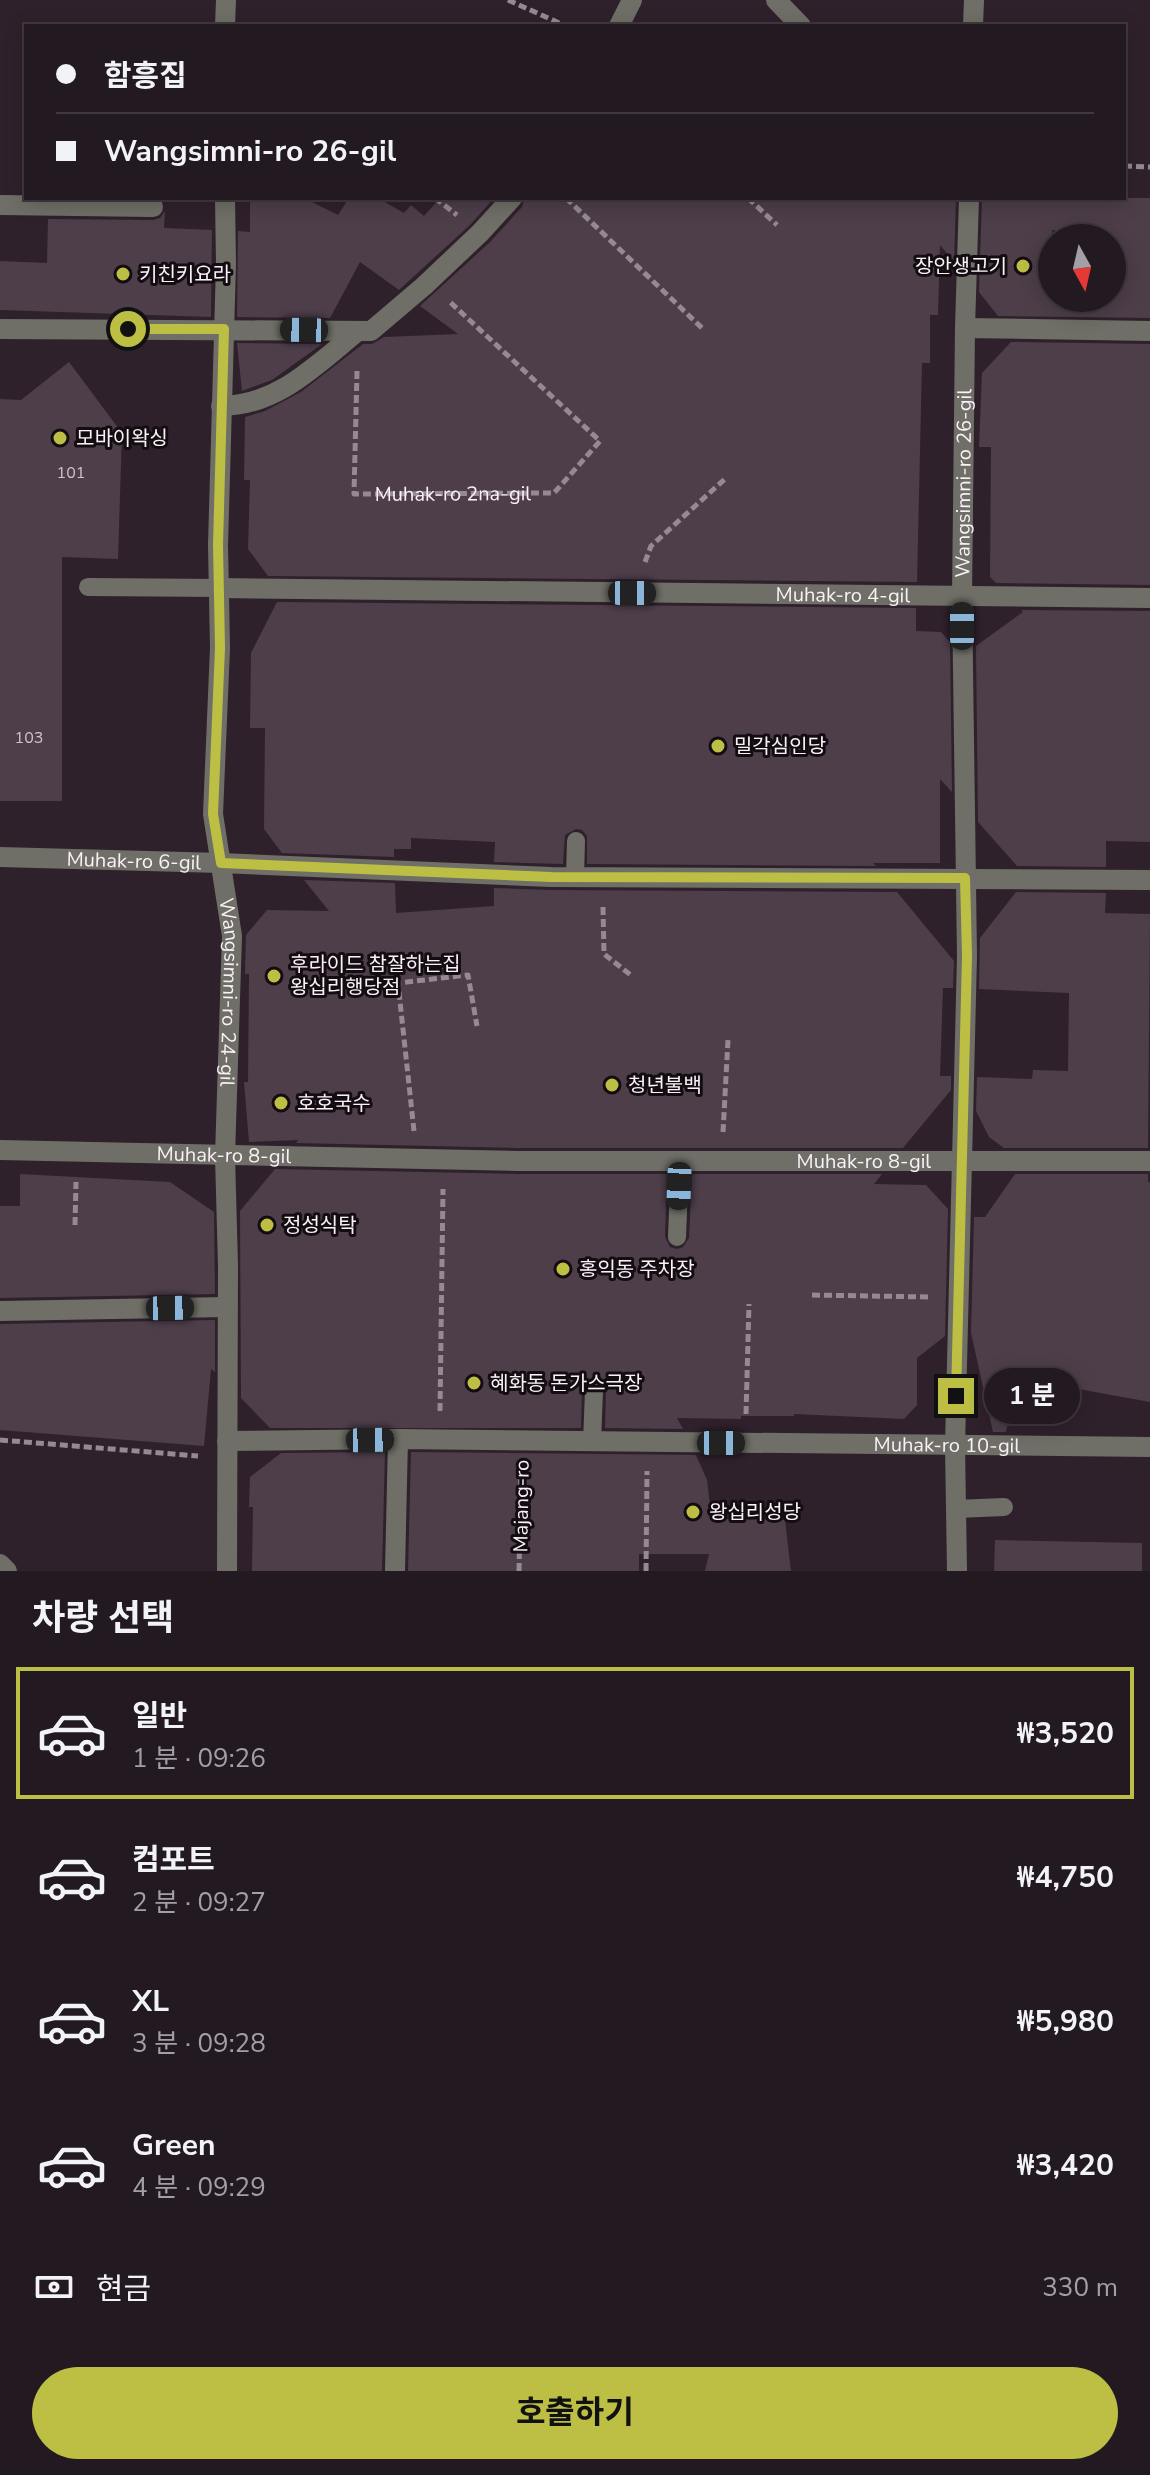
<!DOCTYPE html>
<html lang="ko">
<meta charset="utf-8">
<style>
body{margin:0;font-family:"Nunito Sans","Noto Sans KR",sans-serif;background:#2f262e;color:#f1f3f6;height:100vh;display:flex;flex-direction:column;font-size:30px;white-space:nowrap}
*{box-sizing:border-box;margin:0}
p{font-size:26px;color:#a3a0a5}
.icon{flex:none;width:44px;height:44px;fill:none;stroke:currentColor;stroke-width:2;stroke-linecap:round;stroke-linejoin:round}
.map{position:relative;height:1571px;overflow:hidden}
.sheet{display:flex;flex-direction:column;background:#231921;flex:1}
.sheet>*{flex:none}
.top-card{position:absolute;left:24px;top:24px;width:1102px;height:176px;border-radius:0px;box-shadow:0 4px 20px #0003,0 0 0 2px #40383f;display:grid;align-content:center;height:176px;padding:0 32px;background:#231921}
.needle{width:52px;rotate:172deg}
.tools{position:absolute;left:1038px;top:224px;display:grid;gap:16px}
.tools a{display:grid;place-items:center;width:88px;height:88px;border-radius:50%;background:#231921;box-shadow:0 4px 20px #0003,0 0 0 2px #40383f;font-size:40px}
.end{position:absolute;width:36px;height:36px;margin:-18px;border:10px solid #bcbf44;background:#111;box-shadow:0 0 0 4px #111}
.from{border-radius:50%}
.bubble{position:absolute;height:56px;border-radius:28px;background:#231921;box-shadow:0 4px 20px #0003,0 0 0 2px #40383f;font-size:26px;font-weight:700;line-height:56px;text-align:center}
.car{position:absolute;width:24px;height:48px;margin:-24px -12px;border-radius:10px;box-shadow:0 0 6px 2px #0007;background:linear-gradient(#222 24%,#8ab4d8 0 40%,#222 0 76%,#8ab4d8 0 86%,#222 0)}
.top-card b{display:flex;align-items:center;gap:28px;height:76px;font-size:30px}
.top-card b+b{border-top:2px solid #40383f}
.top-card i{width:20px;height:20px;background:#f1f3f6}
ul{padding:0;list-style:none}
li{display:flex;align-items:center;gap:24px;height:132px;margin:0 16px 12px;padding:0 16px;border:4px solid transparent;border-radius:0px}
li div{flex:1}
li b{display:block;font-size:30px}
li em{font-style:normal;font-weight:700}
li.active{border-color:#bcbf44}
li>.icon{width:72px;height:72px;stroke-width:1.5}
h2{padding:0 32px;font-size:36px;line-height:96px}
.pay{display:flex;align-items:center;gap:20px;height:88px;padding:0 32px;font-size:30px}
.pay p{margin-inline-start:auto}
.button{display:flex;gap:16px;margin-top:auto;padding:16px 32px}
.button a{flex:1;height:92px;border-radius:48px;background:#bcbf44;color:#111;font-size:32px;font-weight:700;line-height:92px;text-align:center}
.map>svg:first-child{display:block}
</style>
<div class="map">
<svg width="1150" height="1571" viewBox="0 0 1150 1571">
<rect width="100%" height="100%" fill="#2f212c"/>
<g fill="#4d3e4a" fill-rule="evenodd">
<path d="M250,198H304L338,215L349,198H378L404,213L411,205L424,216L440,198H494L471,224L399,290L360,262L330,318L237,317L238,231L250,232Z"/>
<path d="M525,198H956L954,262L940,245L938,315H930V363H922L917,582L268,576L248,549L250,480H244L245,417L265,411L301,392L363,344H372L384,337L458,334L420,306L490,242L522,207Z"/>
<path d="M982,198H1150V318L998,316L979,292ZM1052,230L1112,235V298H1052Z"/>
<path d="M165,211L164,228L212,230L211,317L0,310V261L47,263L48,219L153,220L160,218Z"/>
<path d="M1011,342L1150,344V585L996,583L990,577L991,447H979L982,373Z"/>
<path d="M237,343L322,344L272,380L242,391Z"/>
<path d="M69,362L122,433L118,559L62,557V801H0V399L21,400Z"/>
<path d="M277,602L916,608V631L941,632L950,642L952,792L940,779V863H873L876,866L587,864V836L582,830L576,829L565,835L563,864L494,862L495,842L411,838V849H394V857L282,853L264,829L265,728H250L251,653Z"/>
<path d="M1021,610L1150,611V842L1106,841V867L1017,866L978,822L976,646L1023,612Z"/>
<path d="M304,880L395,883L396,913L494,906V888L550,890L897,892L954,961L953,988H943L940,1076H951V1090L903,1148H517L296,1143L298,1140L249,1142L244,1082H248L249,974H245L246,935L267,910L329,911Z"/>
<path d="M1016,892L1106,893L1105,913L1150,914L1148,1148H1004L989,1137L976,1111L977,1077L1032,1079L1033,1070L1068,1071L1069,993L979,989L980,938Z"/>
<path d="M275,1169L517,1174H667L665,1237L670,1247L677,1249L683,1247L689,1238L692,1174H882L874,1184L926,1185L948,1209L945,1336L917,1358V1405L904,1419L794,1414V1416H741V1419L677,1418L683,1429L605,1428L606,1391L601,1381L594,1379L588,1381L582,1390L581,1428H270L241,1398L240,1211Z"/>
<path d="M20,1174L170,1182L214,1212L215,1294L0,1298V1206H20Z"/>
<path d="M1015,1174H1148V1182H1150V1402L1073,1388L1068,1415L1012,1405L1006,1432H993L971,1333L974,1217H985Z"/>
<path d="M215,1320V1372L211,1369L204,1446L0,1430V1324Z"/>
<path d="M385,1452L382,1571H252L253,1507H249L250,1477L281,1453Z"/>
<path d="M411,1452L696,1455L707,1480L710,1505H727L726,1519L785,1520L791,1571H705L709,1554H639V1571H408Z"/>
<path d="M995,1540L1142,1543V1571H994Z"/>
</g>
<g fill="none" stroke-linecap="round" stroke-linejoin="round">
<g stroke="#958993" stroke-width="5" stroke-dasharray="8 4" stroke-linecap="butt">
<path d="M508,0L566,26"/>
<path d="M1124,166L1150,167"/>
<path d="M435,198L457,215"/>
<path d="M566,198L703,329"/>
<path d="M748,198L777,225"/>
<path id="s1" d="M357,371L354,494L554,493L600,441L450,302"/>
<path d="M645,562L651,546L726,478"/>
<path d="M603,907L604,954L632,976"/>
<path d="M414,1131L398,983L468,975L477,1026"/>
<path d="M723,1132L728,1040"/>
<path d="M75,1225L76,1182"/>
<path d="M812,1295L930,1297"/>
<path d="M440,1411L443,1189"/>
<path d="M746,1414L749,1304"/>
<path d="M0,1440L198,1456"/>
<path d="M519,1571L521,1470"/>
<path d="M646,1571L647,1471"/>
</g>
<g stroke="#6f6f67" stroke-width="18">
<path d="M88,587L219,588"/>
<path d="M575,877L576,841"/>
<path d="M677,1237L680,1161"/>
<path d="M592,1442L594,1391"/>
<path d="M956,1509L1004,1507"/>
</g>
<g stroke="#6f6f67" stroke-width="20">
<path d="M776,0L801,26"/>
<path d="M225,26L226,0"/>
<path d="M619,26L632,0"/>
<path d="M973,26L974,0"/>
<path id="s2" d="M225,198L226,264L218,545L220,648L213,814L232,936L225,1156L228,1266L227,1571"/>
<path d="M0,205L153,207"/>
<path d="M965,328L1150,331"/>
<path d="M0,329L371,331L424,286L480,233L512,198"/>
<path d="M221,406C277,406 316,365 358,331"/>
<path id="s3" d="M219,588L1150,598"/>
<path id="s4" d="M0,857L221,863L551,877L1150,880"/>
<path id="s5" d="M0,1150L517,1161H1150"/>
<path d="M0,1311L227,1307"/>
<path id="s6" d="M227,1441L398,1439L1150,1447"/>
<path d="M0,1564L7,1571"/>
<path d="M395,1571L398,1439"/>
<path id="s7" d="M957,1571L955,1446L967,956L962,597L965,328L969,198"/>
</g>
</g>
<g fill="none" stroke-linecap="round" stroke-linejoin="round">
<path stroke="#bcbf44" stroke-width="10" d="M128,329H224L218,545L220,648L213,814L221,863L551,877L965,878L967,956L956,1396"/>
</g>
<g fill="#bcbf44" stroke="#130d12" stroke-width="3">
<circle cx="1023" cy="266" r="8"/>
<circle cx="123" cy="274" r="8"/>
<circle cx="60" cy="438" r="8"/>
<circle cx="718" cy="746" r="8"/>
<circle cx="274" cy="976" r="8"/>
<circle cx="612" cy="1085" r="8"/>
<circle cx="281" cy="1103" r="8"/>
<circle cx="267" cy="1225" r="8"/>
<circle cx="563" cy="1269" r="8"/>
<circle cx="474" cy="1383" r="8"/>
<circle cx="693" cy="1512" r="8"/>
</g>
<g text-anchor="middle" stroke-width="6" stroke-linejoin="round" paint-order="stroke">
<g font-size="16" fill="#cfc4cc">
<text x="71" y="478">101</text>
<text x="29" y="743">103</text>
</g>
<g font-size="20" fill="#faf0f8" stroke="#130d12" text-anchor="start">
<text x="1007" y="273" text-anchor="end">장안생고기</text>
<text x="139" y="281">키친키요라</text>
<text x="76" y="445">모바이왁싱</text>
<text x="734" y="753">밀각심인당</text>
<text x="290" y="971">후라이드 참잘하는집<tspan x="290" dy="23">왕십리행당점</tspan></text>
<text x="628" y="1092">청년불백</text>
<text x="297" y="1110">호호국수</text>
<text x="283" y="1232">정성식탁</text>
<text x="579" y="1276">홍익동 주차장</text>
<text x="490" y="1390">혜화동 돈가스극장</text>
<text x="709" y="1519">왕십리성당</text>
</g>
<g font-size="20" fill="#faf0f8" stroke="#130d12">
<text dy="7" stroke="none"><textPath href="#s7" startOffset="1088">Wangsimni-ro 26-gil</textPath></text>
<text dy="7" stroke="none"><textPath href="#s1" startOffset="222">Muhak-ro 2na-gil</textPath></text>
<text dy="7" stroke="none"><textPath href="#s3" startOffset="624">Muhak-ro 4-gil</textPath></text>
<text dy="7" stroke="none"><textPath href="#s4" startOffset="134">Muhak-ro 6-gil</textPath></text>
<text dy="7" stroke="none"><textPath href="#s2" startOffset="796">Wangsimni-ro 24-gil</textPath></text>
<text dy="7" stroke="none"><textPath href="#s5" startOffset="224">Muhak-ro 8-gil</textPath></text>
<text dy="7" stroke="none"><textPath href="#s5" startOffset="864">Muhak-ro 8-gil</textPath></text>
<text dy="7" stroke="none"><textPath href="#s6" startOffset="720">Muhak-ro 10-gil</textPath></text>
<text transform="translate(521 1506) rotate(-89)" y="7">Majang-ro</text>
</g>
</g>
</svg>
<div class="tools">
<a><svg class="needle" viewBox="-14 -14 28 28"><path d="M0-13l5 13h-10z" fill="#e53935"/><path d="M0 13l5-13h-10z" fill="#a3a0a5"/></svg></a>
</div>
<i class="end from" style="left:128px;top:329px"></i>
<i class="end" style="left:956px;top:1396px"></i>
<div class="bubble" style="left:984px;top:1368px;width:96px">1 분</div>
<i class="car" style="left:304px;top:330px;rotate:271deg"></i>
<i class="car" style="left:632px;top:593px;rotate:90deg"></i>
<i class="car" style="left:962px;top:626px;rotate:0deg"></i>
<i class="car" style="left:679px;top:1186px;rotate:182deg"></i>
<i class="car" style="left:170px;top:1308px;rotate:89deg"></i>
<i class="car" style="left:370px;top:1440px;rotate:89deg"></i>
<i class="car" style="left:721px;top:1443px;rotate:90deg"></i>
<div class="top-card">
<b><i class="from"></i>함흥집</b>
<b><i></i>Wangsimni-ro 26-gil</b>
</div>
</div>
<section class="sheet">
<h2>차량 선택</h2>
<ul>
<li class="active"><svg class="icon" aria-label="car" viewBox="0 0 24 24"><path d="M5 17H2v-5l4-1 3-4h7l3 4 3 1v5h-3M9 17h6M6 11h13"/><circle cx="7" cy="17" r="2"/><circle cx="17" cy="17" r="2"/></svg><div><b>일반</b><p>1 분 · 09:26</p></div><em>₩3,520</em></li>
<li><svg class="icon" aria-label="car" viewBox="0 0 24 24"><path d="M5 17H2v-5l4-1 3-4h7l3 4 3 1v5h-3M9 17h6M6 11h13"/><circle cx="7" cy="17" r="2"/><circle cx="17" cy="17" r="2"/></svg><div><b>컴포트</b><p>2 분 · 09:27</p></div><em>₩4,750</em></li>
<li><svg class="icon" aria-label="car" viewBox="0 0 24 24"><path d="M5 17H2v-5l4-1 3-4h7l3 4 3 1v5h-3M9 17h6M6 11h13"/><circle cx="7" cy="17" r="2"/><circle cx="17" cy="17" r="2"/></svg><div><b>XL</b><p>3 분 · 09:28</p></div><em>₩5,980</em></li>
<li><svg class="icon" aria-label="car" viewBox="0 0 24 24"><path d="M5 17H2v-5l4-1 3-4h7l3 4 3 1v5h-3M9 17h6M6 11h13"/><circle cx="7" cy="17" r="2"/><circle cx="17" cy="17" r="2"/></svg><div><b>Green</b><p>4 분 · 09:29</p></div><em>₩3,420</em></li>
</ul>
<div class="pay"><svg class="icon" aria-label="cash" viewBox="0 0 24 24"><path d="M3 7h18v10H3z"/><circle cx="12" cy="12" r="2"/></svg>현금<p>330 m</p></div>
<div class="button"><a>호출하기</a></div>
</section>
